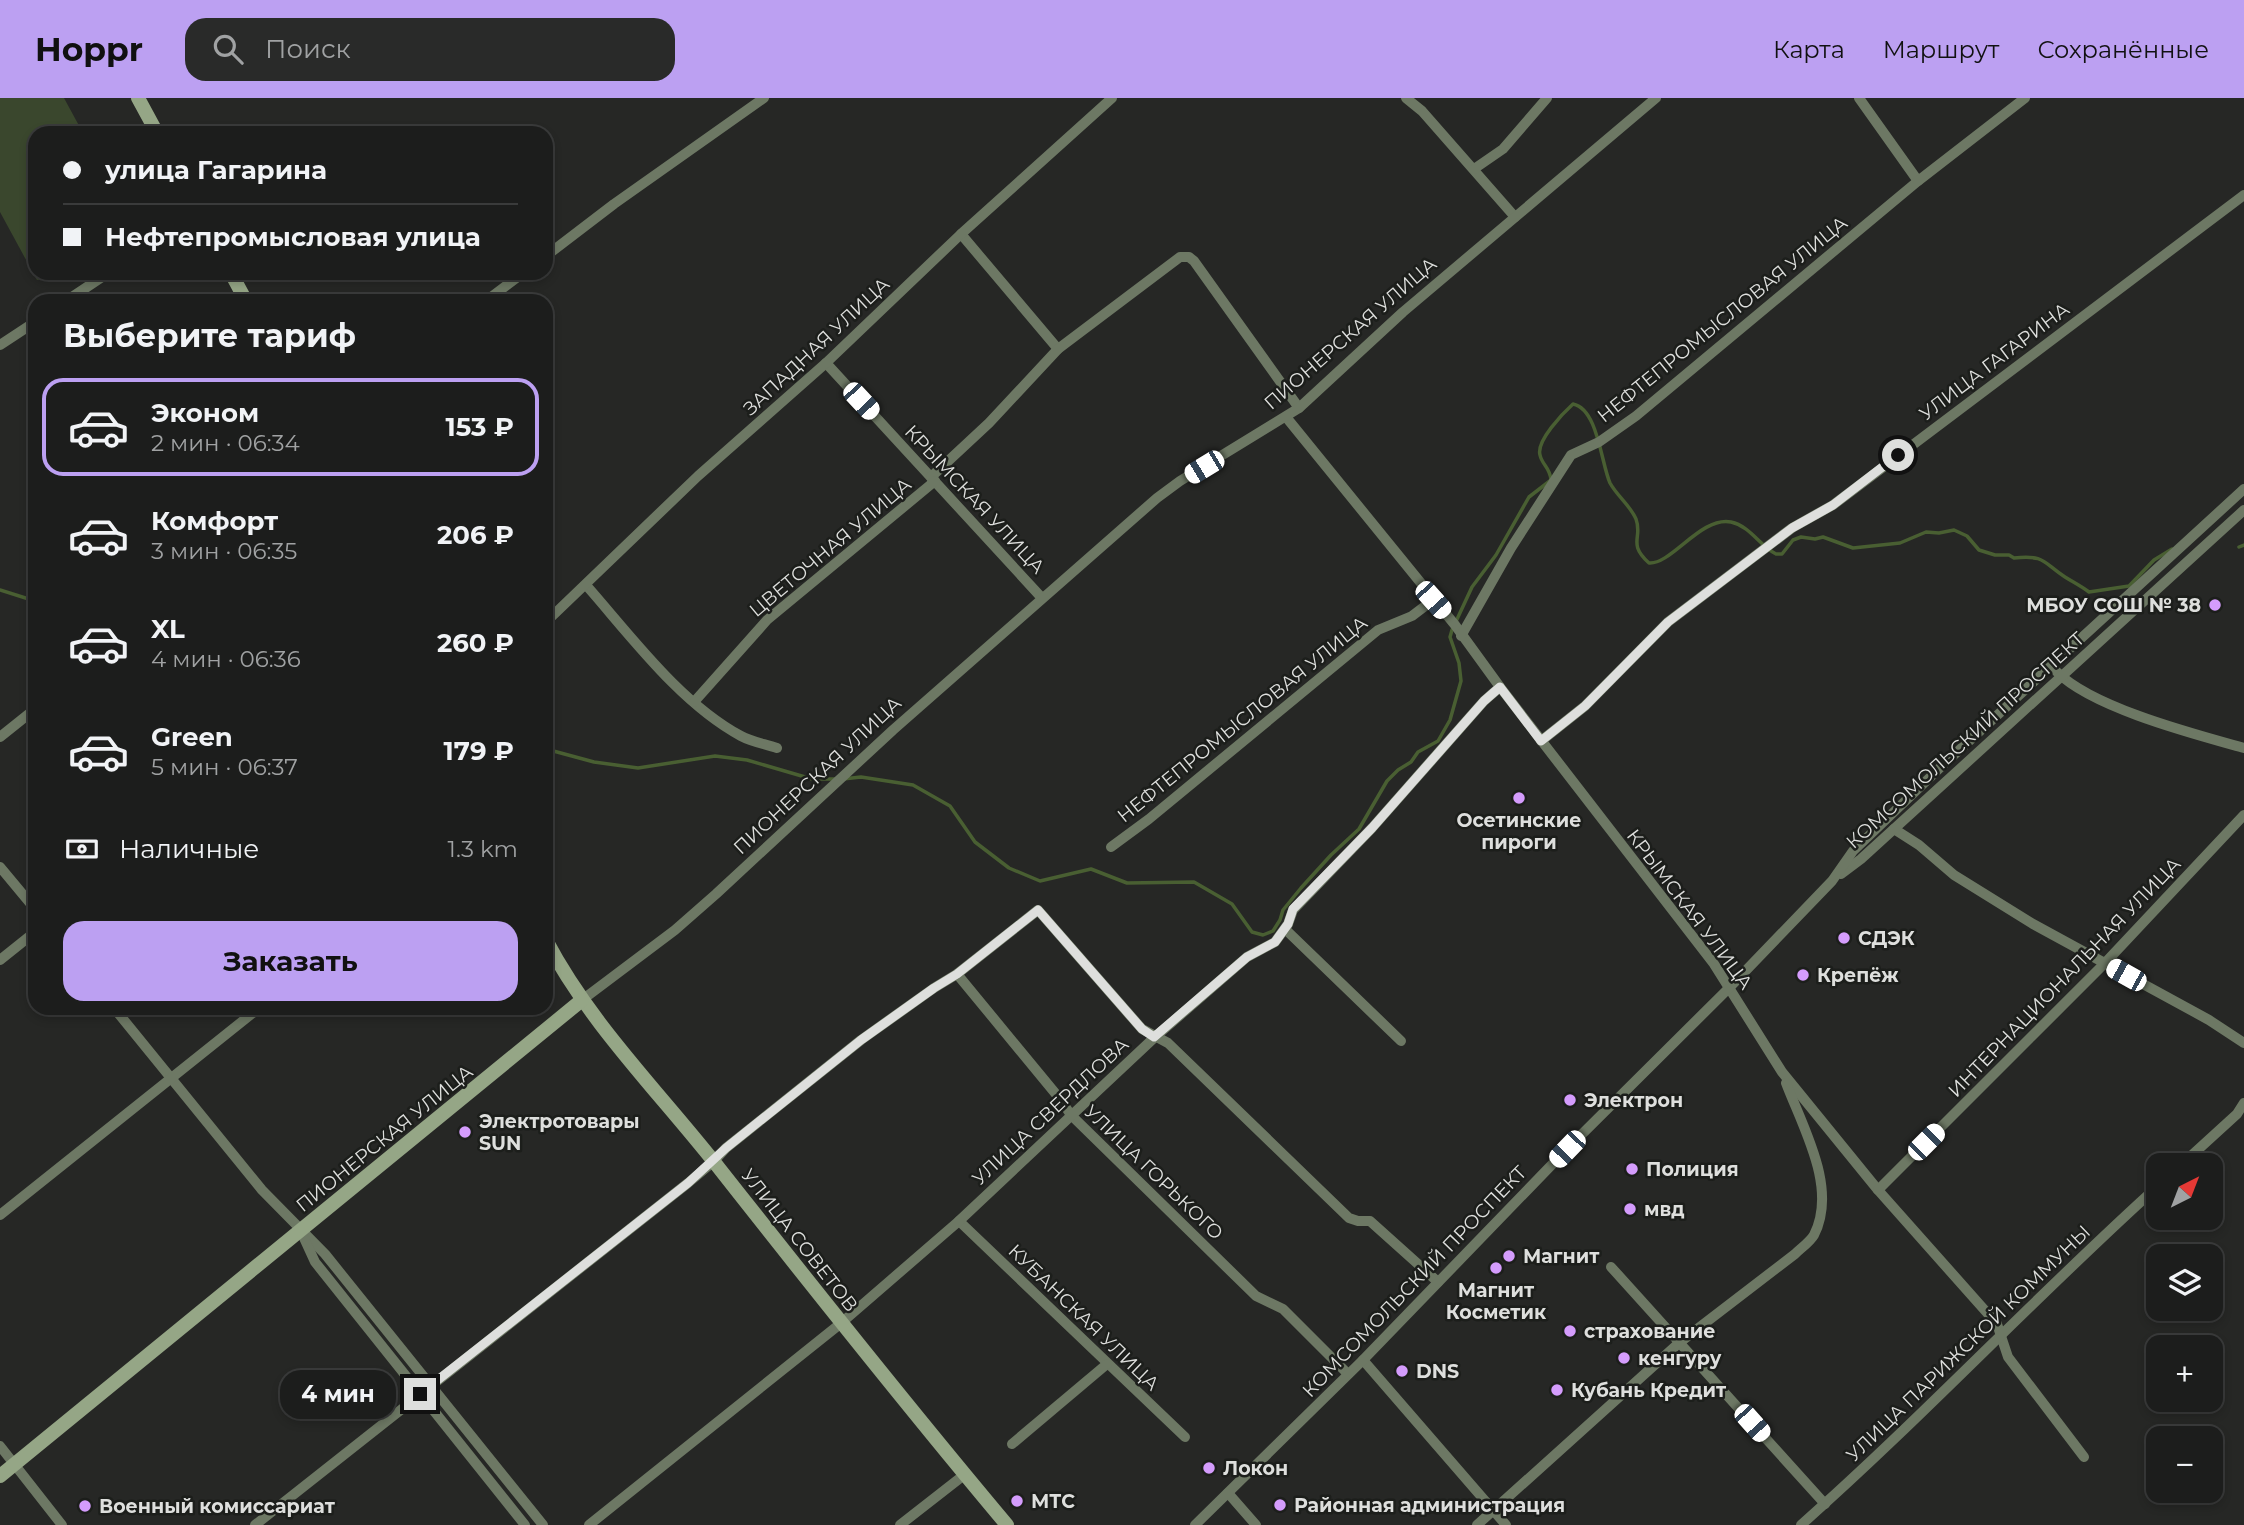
<!DOCTYPE html>
<html lang="ru">
<meta charset="utf-8">
<style>
body{margin:0;font-family:Montserrat,sans-serif;background:#292a29;color:#f1f3f6;height:100vh;display:flex;flex-direction:column;font-size:26px;white-space:nowrap}
*{box-sizing:border-box;margin:0}
p{font-size:23px;color:#a0a2a3}
.icon{flex:none;width:38px;height:38px;fill:none;stroke:currentColor;stroke-width:2;stroke-linecap:round;stroke-linejoin:round}
.map{position:relative;flex:1;overflow:hidden}
.sheet{position:absolute;left:28px;top:196px;width:525px;height:721px;display:flex;flex-direction:column;background:#1c1d1c;border-radius:21px;box-shadow:0 4px 10px #0003,0 0 0 2px #3a3b3b}
.sheet>*{flex:none}
.hud{position:absolute;left:28px;top:28px;width:525px;height:154px;border-radius:21px;box-shadow:0 4px 10px #0003,0 0 0 2px #3a3b3b;display:grid;align-content:center;height:154px;padding:0 35px;background:#1c1d1c}
.needle{width:46px;rotate:42deg}
.controls{position:absolute;left:2146px;top:1055px;display:grid;gap:14px}
.controls a{display:grid;place-items:center;width:77px;height:77px;border-radius:14px;background:#1c1d1c;box-shadow:0 4px 10px #0003,0 0 0 2px #3a3b3b;font-size:35px}
.end{position:absolute;width:32px;height:32px;margin:-16px;border:9px solid #dedfdd;background:#111;box-shadow:0 0 0 4px #111}
.from{border-radius:50%}
.bubble{position:absolute;height:49px;border-radius:21px;background:#1c1d1c;box-shadow:0 4px 10px #0003,0 0 0 2px #3a3b3b;font-size:23px;font-weight:700;line-height:49px;text-align:center}
.car{position:absolute;width:21px;height:42px;margin:-21px -10px;border-radius:9px;box-shadow:0 0 5px 2px #0007;background:linear-gradient(#fff 24%,#345 0 40%,#fff 0 76%,#345 0 86%,#fff 0)}
.hud b{display:flex;align-items:center;gap:24px;height:66px;font-size:26px}
.hud b+b{border-top:2px solid #3a3b3b}
.hud i{width:18px;height:18px;background:#f1f3f6}
ul{padding:0;list-style:none}
li{display:flex;align-items:center;gap:21px;height:98px;margin:0 14px 10px;padding:0 21px;border:4px solid transparent;border-radius:21px}
li div{flex:1}
li b{display:block;font-size:26px}
li em{font-style:normal;font-weight:700}
li.active{border-color:#bca0f2}
li>.icon{width:63px;height:63px;stroke-width:1.5}
h2{padding:0 35px;font-size:32px;line-height:84px}
.pay{display:flex;align-items:center;gap:18px;height:77px;padding:0 35px;font-size:26px}
.pay p{margin-inline-start:auto}
.button{display:flex;gap:14px;margin-top:auto;padding:14px 35px}
.button a{flex:1;height:80px;border-radius:21px;background:#bca0f2;color:#111;font-size:28px;font-weight:700;line-height:80px;text-align:center}
header{display:flex;align-items:center;gap:42px;box-sizing:border-box;height:98px;padding:0 35px;background:#bca0f2;color:#111}
header strong{font-size:33px}
nav{display:flex;gap:38px;margin-inline-start:auto;font-size:24px}
.search{width:490px;height:63px;background:#292a29;display:flex;align-items:center;gap:18px;box-sizing:border-box;padding:0 24px;border-radius:21px;color:#a0a2a3;font-size:26px}
.map>svg:first-child{display:block}
</style>
<header>
<strong>Hoppr</strong>
<div class="search"><svg class="icon" aria-label="search" viewBox="0 0 24 24"><circle cx="10" cy="10" r="6"/><path d="M15 15l6 6"/></svg>Поиск</div>
<nav><a>Карта</a><a>Маршрут</a><a>Сохранённые</a></nav>
</header>
<div class="map">
<svg width="2244" height="1427" viewBox="0 0 2244 1427">
<rect width="100%" height="100%" fill="#262725"/>
<path fill="#3a472d" d="M0,0H64L83,35H35V175L77,176L37,182L0,114Z"/>
<g fill="none" stroke-linecap="round" stroke-linejoin="round">
<g stroke="#495f32" stroke-width="3.5">
<path d="M2239,449L2244,447"/>
<path d="M0,492L35,503"/>
<path d="M546,651L594,664L638,670L715,658L747,662L812,681H835"/>
<path d="M843,681L861,679L913,687L950,708L975,744L1009,770L1040,783L1091,771L1127,785L1194,784L1232,806L1252,834L1263,837L1273,833L1280,822L1283,812L1301,790L1331,757L1359,731L1387,683L1398,672L1411,664L1418,654L1438,643L1450,622L1461,583L1459,565L1450,539L1452,532L1472,489L1496,457L1529,399L1551,382C1550,369 1542,367 1540,357C1536,343 1563,315 1573,306C1598,311 1601,365 1610,385C1617,398 1630,407 1636,421C1643,440 1627,445 1649,465C1671,467 1701,418 1731,424C1750,428 1760,448 1776,456H1782L1793,442L1801,439L1815,441L1823,439L1853,450L1900,445L1926,434L1939,435L1954,432L1967,438L1979,452L1995,457H2009L2014,460C2046,457 2042,464 2065,479C2073,484 2081,488 2089,494L2129,488L2154,462L2172,451"/>
</g>
<g stroke="#6d7864" stroke-width="10">
<path d="M1406,0L1422,13L1515,119"/>
<path d="M1859,0L1918,83"/>
<path d="M1474,71L1503,51L1547,0"/>
<path d="M961,136L1058,251"/>
<path d="M546,158L614,106L764,0"/>
<path d="M66,203L108,175"/>
<path d="M486,203L523,175"/>
<path d="M0,247L35,224"/>
<path d="M826,265L1041,499"/>
<path d="M1286,319L1455,527L1500,589L1714,866L1782,974L1878,1092L1997,1226L2008,1259L2084,1359"/>
<path d="M931,379L989,325L1058,251L1180,159H1189L1194,163L1299,310"/>
<path d="M586,487C631,538 680,605 741,638C752,644 766,646 777,650"/>
<path d="M546,524L698,378L826,265L961,136L1112,0"/>
<path d="M1461,538L1511,450L1571,357L1599,344L1636,318L1918,83L2025,0"/>
<path d="M2057,574C2093,610 2194,636 2244,650"/>
<path d="M694,604L767,522L935,383"/>
<path d="M0,639L35,611"/>
<path d="M1541,643L1585,608L1668,524L1792,430L1833,407L2244,97"/>
<path d="M1894,731L1919,747L1954,777L2033,826L2209,922L2244,945"/>
<path d="M1111,749L1149,721L1378,532L1412,518L1433,502"/>
<path d="M0,769L35,811"/>
<path d="M1841,776L1861,761L2244,412"/>
<path d="M1285,831L1401,943"/>
<path d="M0,862L35,834"/>
<path d="M957,876L1060,1001L1071,1017L1256,1198L1283,1211L1348,1276"/>
<path d="M582,902L675,832L716,796L893,632L1157,400L1180,383L1299,310L1403,214L1656,0"/>
<path d="M114,910L262,1092L325,1156L543,1427"/>
<path d="M2180,1068L2237,1016L2244,1005"/>
<path d="M1878,1092L2105,865L2244,717"/>
<path d="M0,1117L259,910"/>
<path d="M959,1123L1185,1339"/>
<path d="M304,1140L315,1164L525,1427"/>
<path d="M1611,1169L1825,1406"/>
<path d="M1363,1262L1506,1427"/>
<path d="M1012,1346L1107,1266"/>
<path d="M0,1348L62,1427"/>
<path d="M1228,1395L1256,1427"/>
<path d="M255,1427L688,1085L713,1064L726,1050L861,942L934,890L957,876L1038,812L1142,931L1168,945L1349,1120L1358,1123H1370L1438,1184"/>
<path d="M589,1427L840,1226L959,1123L1155,939L1247,859L1275,844L1288,826L1293,812L1372,730L1484,603L1500,589"/>
<path d="M900,1427L964,1377"/>
<path d="M1195,1427L1363,1262L1567,1051L1730,889L1832,783L1853,753L1944,666L2244,391"/>
<path d="M1477,1427L1679,1245L1795,1156C1801,1150 1810,1144 1814,1137C1838,1090 1803,1030 1786,985"/>
<path d="M1801,1427C1924,1318 2036,1198 2158,1088"/>
</g>
<g stroke="#95a686" stroke-width="14">
<path d="M138,0L157,35"/>
<path d="M231,175L246,203"/>
<path d="M546,842C589,924 657,992 715,1065C811,1187 907,1308 1007,1427"/>
<path d="M0,1378L582,902"/>
</g>
</g>
<g fill="none" stroke-linecap="round" stroke-linejoin="round">
<path stroke="#dedfdd" stroke-width="9" d="M420,1296L688,1085L726,1050L861,942L934,890L957,876L1038,812L1142,931L1154,939L1247,859L1275,844L1288,826L1293,811L1372,730L1484,603L1500,589L1541,643L1585,608L1668,524L1792,430L1833,407L1898,357"/>
</g>
<g fill="#d49cfc" stroke="#1c1e1b" stroke-width="2.5">
<circle cx="2215" cy="507" r="7"/>
<circle cx="1519" cy="700" r="7"/>
<circle cx="1844" cy="840" r="7"/>
<circle cx="1803" cy="877" r="7"/>
<circle cx="1570" cy="1002" r="7"/>
<circle cx="465" cy="1034" r="7"/>
<circle cx="1632" cy="1071" r="7"/>
<circle cx="1630" cy="1111" r="7"/>
<circle cx="1509" cy="1158" r="7"/>
<circle cx="1496" cy="1170" r="7"/>
<circle cx="1570" cy="1233" r="7"/>
<circle cx="1624" cy="1260" r="7"/>
<circle cx="1402" cy="1273" r="7"/>
<circle cx="1557" cy="1292" r="7"/>
<circle cx="1209" cy="1370" r="7"/>
<circle cx="1017" cy="1403" r="7"/>
<circle cx="1280" cy="1407" r="7"/>
<circle cx="85" cy="1408" r="7"/>
</g>
<g text-anchor="middle" stroke-width="5" stroke-linejoin="round" paint-order="stroke">
<g font-size="19" fill="#dedfdd" stroke="#1c1e1b">
<text transform="translate(1722 221) rotate(-39)" y="7">НЕФТЕПРОМЫСЛОВАЯ УЛИЦА</text>
<text transform="translate(1350 235) rotate(-41)" y="7">ПИОНЕРСКАЯ УЛИЦА</text>
<text transform="translate(816 248) rotate(-43)" y="7">ЗАПАДНАЯ УЛИЦА</text>
<text transform="translate(1994 263) rotate(-37)" y="7">УЛИЦА ГАГАРИНА</text>
<text transform="translate(975 401) rotate(47)" y="7">КРЫМСКАЯ УЛИЦА</text>
<text transform="translate(830 449) rotate(-40)" y="7">ЦВЕТОЧНАЯ УЛИЦА</text>
<text transform="translate(1242 621) rotate(-39)" y="7">НЕФТЕПРОМЫСЛОВАЯ УЛИЦА</text>
<text transform="translate(1965 642) rotate(-42)" y="7">КОМСОМОЛЬСКИЙ ПРОСПЕКТ</text>
<text transform="translate(817 677) rotate(-43)" y="7">ПИОНЕРСКАЯ УЛИЦА</text>
<text transform="translate(1690 811) rotate(53)" y="7">КРЫМСКАЯ УЛИЦА</text>
<text transform="translate(2064 879) rotate(-46)" y="7">ИНТЕРНАЦИОНАЛЬНАЯ УЛИЦА</text>
<text transform="translate(1050 1013) rotate(-43)" y="7">УЛИЦА СВЕРДЛОВА</text>
<text transform="translate(384 1040) rotate(-39)" y="7">ПИОНЕРСКАЯ УЛИЦА</text>
<text transform="translate(1154 1074) rotate(44)" y="7">УЛИЦА ГОРЬКОГО</text>
<text transform="translate(800 1142) rotate(52)" y="7">УЛИЦА СОВЕТОВ</text>
<text transform="translate(1414 1183) rotate(-46)" y="7">КОМСОМОЛЬСКИЙ ПРОСПЕКТ</text>
<text transform="translate(1084 1219) rotate(44)" y="7">КУБАНСКАЯ УЛИЦА</text>
<text transform="translate(1968 1245) rotate(-44)" y="7">УЛИЦА ПАРИЖСКОЙ КОММУНЫ</text>
</g>
<g font-size="19" font-weight="bold" fill="#dedfdd" stroke="#1c1e1b" text-anchor="start">
<text x="2201" y="514" text-anchor="end">МБОУ СОШ № 38</text>
<text x="1519" y="729" text-anchor="middle">Осетинские<tspan x="1519" dy="22">пироги</tspan></text>
<text x="1858" y="847">СДЭК</text>
<text x="1817" y="884">Крепёж</text>
<text x="1584" y="1009">Электрон</text>
<text x="479" y="1030">Электротовары<tspan x="479" dy="22">SUN</tspan></text>
<text x="1646" y="1078">Полиция</text>
<text x="1644" y="1118">мвд</text>
<text x="1523" y="1165">Магнит</text>
<text x="1496" y="1199" text-anchor="middle">Магнит<tspan x="1496" dy="22">Косметик</tspan></text>
<text x="1584" y="1240">страхование</text>
<text x="1638" y="1267">кенгуру</text>
<text x="1416" y="1280">DNS</text>
<text x="1571" y="1299">Кубань Кредит</text>
<text x="1223" y="1377">Локон</text>
<text x="1031" y="1410">МТС</text>
<text x="1294" y="1414">Районная администрация</text>
<text x="99" y="1415">Военный комиссариат</text>
</g>
</g>
</svg>
<div class="controls">
<a><svg class="needle" viewBox="-14 -14 28 28"><path d="M0-13l5 13h-10z" fill="#e53935"/><path d="M0 13l5-13h-10z" fill="#a0a2a3"/></svg></a>
<a><svg class="icon" aria-label="layers" viewBox="0 0 24 24"><path d="M12 4l9 5-9 5-9-5zM3 14l9 5 9-5"/></svg></a>
<a>+</a>
<a>−</a>
</div>
<i class="end from" style="left:1898px;top:357px"></i>
<i class="end" style="left:420px;top:1296px"></i>
<div class="bubble" style="left:280px;top:1272px;width:116px">4 мин</div>
<i class="car" style="left:861px;top:303px;rotate:137deg"></i>
<i class="car" style="left:1204px;top:369px;rotate:239deg"></i>
<i class="car" style="left:1433px;top:502px;rotate:138deg"></i>
<i class="car" style="left:2126px;top:877px;rotate:299deg"></i>
<i class="car" style="left:1926px;top:1044px;rotate:45deg"></i>
<i class="car" style="left:1567px;top:1051px;rotate:224deg"></i>
<i class="car" style="left:1752px;top:1325px;rotate:138deg"></i>
<div class="hud">
<b><i class="from"></i>улица Гагарина</b>
<b><i></i>Нефтепромысловая улица</b>
</div>
<section class="sheet">
<h2>Выберите тариф</h2>
<ul>
<li class="active"><svg class="icon" aria-label="car" viewBox="0 0 24 24"><path d="M5 17H2v-5l4-1 3-4h7l3 4 3 1v5h-3M9 17h6M6 11h13"/><circle cx="7" cy="17" r="2"/><circle cx="17" cy="17" r="2"/></svg><div><b>Эконом</b><p>2 мин · 06:34</p></div><em>153 ₽</em></li>
<li><svg class="icon" aria-label="car" viewBox="0 0 24 24"><path d="M5 17H2v-5l4-1 3-4h7l3 4 3 1v5h-3M9 17h6M6 11h13"/><circle cx="7" cy="17" r="2"/><circle cx="17" cy="17" r="2"/></svg><div><b>Комфорт</b><p>3 мин · 06:35</p></div><em>206 ₽</em></li>
<li><svg class="icon" aria-label="car" viewBox="0 0 24 24"><path d="M5 17H2v-5l4-1 3-4h7l3 4 3 1v5h-3M9 17h6M6 11h13"/><circle cx="7" cy="17" r="2"/><circle cx="17" cy="17" r="2"/></svg><div><b>XL</b><p>4 мин · 06:36</p></div><em>260 ₽</em></li>
<li><svg class="icon" aria-label="car" viewBox="0 0 24 24"><path d="M5 17H2v-5l4-1 3-4h7l3 4 3 1v5h-3M9 17h6M6 11h13"/><circle cx="7" cy="17" r="2"/><circle cx="17" cy="17" r="2"/></svg><div><b>Green</b><p>5 мин · 06:37</p></div><em>179 ₽</em></li>
</ul>
<div class="pay"><svg class="icon" aria-label="cash" viewBox="0 0 24 24"><path d="M3 7h18v10H3z"/><circle cx="12" cy="12" r="2"/></svg>Наличные<p>1.3 km</p></div>
<div class="button"><a>Заказать</a></div>
</section>
</div>
